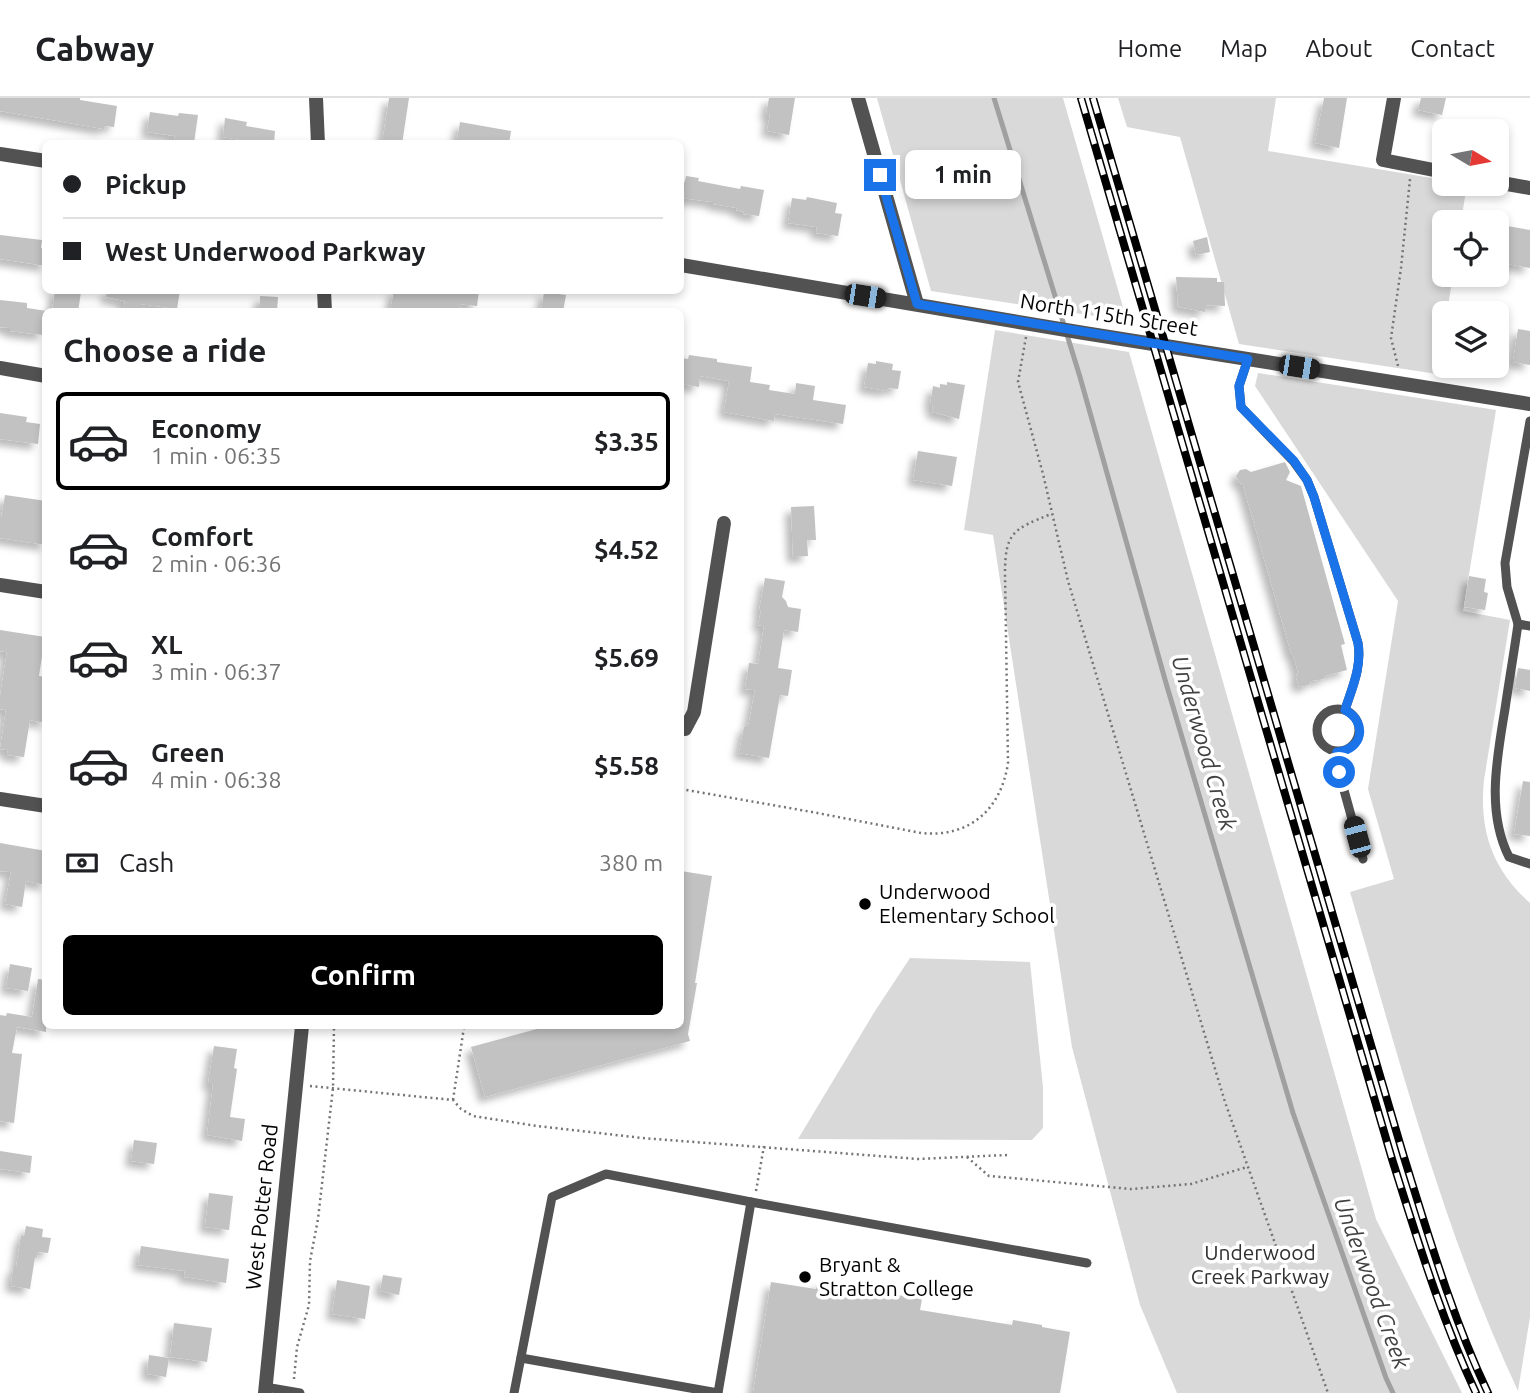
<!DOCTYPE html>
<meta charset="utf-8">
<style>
body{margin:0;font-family:Ubuntu,sans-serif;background:#f6f6f6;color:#202124;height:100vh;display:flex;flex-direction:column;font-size:26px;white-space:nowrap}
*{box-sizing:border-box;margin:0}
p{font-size:23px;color:#757577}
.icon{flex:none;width:38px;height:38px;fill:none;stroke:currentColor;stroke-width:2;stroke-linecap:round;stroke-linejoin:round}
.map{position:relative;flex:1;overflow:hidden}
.side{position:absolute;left:42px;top:210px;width:642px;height:721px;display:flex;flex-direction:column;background:#fff;border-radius:10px;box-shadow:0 4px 10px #0003}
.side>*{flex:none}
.top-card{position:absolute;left:42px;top:42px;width:642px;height:154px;border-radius:10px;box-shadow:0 4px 10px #0003;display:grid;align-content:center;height:154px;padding:0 21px;background:#fff}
.needle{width:46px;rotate:100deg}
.buttons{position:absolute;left:1432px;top:21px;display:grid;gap:14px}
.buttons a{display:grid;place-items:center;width:77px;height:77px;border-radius:10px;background:#fff;box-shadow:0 4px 10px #0003;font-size:35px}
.end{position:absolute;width:32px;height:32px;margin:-16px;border:9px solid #1a73e8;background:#fff;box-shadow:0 0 0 4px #fff}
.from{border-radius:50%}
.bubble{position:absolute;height:49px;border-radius:10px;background:#fff;box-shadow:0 4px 10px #0003;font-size:23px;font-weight:700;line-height:49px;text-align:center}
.car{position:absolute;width:21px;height:42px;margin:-21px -10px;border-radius:9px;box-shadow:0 0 5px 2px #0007;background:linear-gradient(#222 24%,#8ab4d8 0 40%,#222 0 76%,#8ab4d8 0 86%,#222 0)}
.top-card b{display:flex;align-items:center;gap:24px;height:66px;font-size:26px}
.top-card b+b{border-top:2px solid #e0e0e0}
.top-card i{width:18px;height:18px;background:#202124}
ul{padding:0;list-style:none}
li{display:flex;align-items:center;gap:21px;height:98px;margin:0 14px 10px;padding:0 7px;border:4px solid transparent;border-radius:10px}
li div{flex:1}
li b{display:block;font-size:26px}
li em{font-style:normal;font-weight:700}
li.selected{border-color:#000}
li>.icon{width:63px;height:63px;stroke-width:1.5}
h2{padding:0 21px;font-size:32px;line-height:84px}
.pay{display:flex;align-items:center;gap:18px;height:77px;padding:0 21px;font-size:26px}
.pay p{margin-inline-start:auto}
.button{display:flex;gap:14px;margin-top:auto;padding:14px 21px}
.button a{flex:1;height:80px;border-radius:10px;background:#000;color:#fff;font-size:28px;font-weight:700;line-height:80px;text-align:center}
header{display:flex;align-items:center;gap:42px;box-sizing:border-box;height:98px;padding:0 35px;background:#fff;border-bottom:2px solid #e0e0e0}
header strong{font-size:33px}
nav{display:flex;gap:38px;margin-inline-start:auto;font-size:24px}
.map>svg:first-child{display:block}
</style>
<header>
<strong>Cabway</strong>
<nav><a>Home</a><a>Map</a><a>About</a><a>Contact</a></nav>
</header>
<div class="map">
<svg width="1530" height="1295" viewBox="0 0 1530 1295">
<defs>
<filter id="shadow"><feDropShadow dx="-6" dy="6" stdDeviation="3.5" flood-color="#0004"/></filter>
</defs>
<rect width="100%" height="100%" fill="#fff"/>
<g fill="#d9d9d9">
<path d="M877,0H1063L1127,223L931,193Z"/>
<path d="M1118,0H1276L1268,53L1444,82V86H1467L1461,124H1444V177H1453L1447,215H1444V234L1437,276L1239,246L1180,39L1127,29Z"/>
<path d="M995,232L1129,254L1376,1121L1462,1295H1177L1140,1207L1072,949L993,437L964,432Z"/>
<path d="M1258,275L1496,312L1463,513L1510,522L1484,682C1479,732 1492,771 1530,805V1219L1518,1293C1443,1132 1400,964 1350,794L1394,781L1368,691L1398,503L1255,288Z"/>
<path d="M910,860L1030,864L1043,989V1030L1032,1042L798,1041L875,913Z"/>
</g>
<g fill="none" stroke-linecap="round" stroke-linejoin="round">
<path stroke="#a0a0a0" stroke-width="5" d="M994,0L1080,279L1166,585L1293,1015L1386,1280L1393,1295"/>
</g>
<g fill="#c2c2c2" filter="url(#shadow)">
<path d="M0,0H80V2L117,8L114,29L105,28L104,31L0,13Z"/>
<path d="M389,0H409L402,46H382Z"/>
<path d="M769,0H795L789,37L767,33L770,17H766Z"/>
<path d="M1324,0H1347L1339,50L1315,45Z"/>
<path d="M1421,0H1446L1442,17L1418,12Z"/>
<path d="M150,14L178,18L179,15L198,17L194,45L174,42L175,38L147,34Z"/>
<path d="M225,20L247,24L246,28L275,33L274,46H252L253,44L223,39Z"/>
<path d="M460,24L511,33L509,46H468L457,43Z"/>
<path d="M686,78L699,80L698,83L740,91L741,88L764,92L759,118L743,116L744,114L736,112L737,110L713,106V104L681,100V83L685,84Z"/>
<path d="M807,99L837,105L835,115L842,116L838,138L816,135L817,129L788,125L792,100L806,102Z"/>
<path d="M1496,126L1530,132V170L1496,164Z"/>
<path d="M0,137L42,142L41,150H46V168L0,161Z"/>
<path d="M1207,139L1210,154L1196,157L1193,143Z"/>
<path d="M1176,179L1217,180V184H1224L1225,208L1205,207V214L1178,209Z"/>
<path d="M55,192L81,194L78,214H52Z"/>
<path d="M107,192H180L177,211L141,206V214H123L125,203L106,199Z"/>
<path d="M394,192H479L477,208L460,206L459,214H390Z"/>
<path d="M544,194L566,197L563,214H541Z"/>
<path d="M260,198L278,199L277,214H260Z"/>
<path d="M0,202L27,205V210L47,213L43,237L10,233V230L0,229Z"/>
<path d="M1518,231L1530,233V267L1513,264Z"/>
<path d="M689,257L717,261V264L752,269L750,284L770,287L769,292L795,296L796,285L815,288L813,302L846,307L843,326L775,316L774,323L724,314L729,283L700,278L699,289L681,286V260L688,261Z"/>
<path d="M876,263L893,266L892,272L901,273L898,291L888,290L887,293L864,289L868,265L876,266Z"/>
<path d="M947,284L965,287L959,321L932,314L933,307H930L933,288L940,290V286L947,287Z"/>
<path d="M0,315L27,319L26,324L40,326L38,346L0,341Z"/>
<path d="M918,353L957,359L952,388L913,382Z"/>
<path d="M1285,364L1290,374L1286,382L1301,388L1345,546L1341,547L1347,572L1325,578L1324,581L1311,583L1309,587L1299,589L1296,579L1298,574L1293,557L1291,555L1243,387L1239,384L1236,378L1240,372L1246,371L1251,374Z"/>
<path d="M5,397L46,403V447L0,440V420H1Z"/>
<path d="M814,408L816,442H807L808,458L793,459L791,409Z"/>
<path d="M1469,478L1486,481L1484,494L1488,495L1485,512L1464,509Z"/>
<path d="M765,480L785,483L782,499L786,503L788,509L801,511L798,534L784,532L778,570L792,572L788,598L780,597L769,660L739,655L744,629H748L755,592L745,591L749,565L758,566L764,528L758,527L761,513H759Z"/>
<path d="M0,532L45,539L39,578L46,579V625L30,622L24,659L7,657L8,652L0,651L6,612L0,611V598L7,554L0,553Z"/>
<path d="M1518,570L1530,572V593L1515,590Z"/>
<path d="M1523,683L1530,684V738L1514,736Z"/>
<path d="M0,745L46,753V787L26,783L22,809L5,806L11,774L0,773Z"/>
<path d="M681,773L712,778L695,885H697L688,936L690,943L485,999L471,949L548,928H681Z"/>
<path d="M10,866L32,870L28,893L6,890Z"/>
<path d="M38,881L46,882V934L17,929L12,955L22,956L14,1025L0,1023V917L6,918L7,915L32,919Z"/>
<path d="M214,948L237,951L234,970L237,971L230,1019L245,1021L242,1043L207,1037L213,986H208Z"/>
<path d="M134,1042L157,1045L154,1066L131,1063Z"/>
<path d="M0,1053L32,1058L30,1075L0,1071Z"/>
<path d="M209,1095L233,1098L229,1132L205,1129Z"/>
<path d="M26,1128L43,1131L42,1139L51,1140L48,1155L38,1154L37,1159H35L30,1191L11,1188L13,1170H16L21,1137L24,1138Z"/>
<path d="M141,1148L229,1161L226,1185L184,1179L185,1173L138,1167Z"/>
<path d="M383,1177L402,1180L399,1197L380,1193Z"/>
<path d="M337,1182L370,1188L365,1221L332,1216Z"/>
<path d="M771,1184L816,1191L818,1184L922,1201L920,1212L1012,1227L1013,1222L1042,1227V1229L1070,1234L1060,1295H753Z"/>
<path d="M174,1225L212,1230L207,1264L170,1259Z"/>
<path d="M149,1257L169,1260L166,1279L147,1276Z"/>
</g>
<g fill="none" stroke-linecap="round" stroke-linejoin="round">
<g stroke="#747474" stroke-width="2.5" stroke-dasharray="2 3.5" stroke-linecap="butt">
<path d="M1026,239L1018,284L1043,376L1068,483L1225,1004L1328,1295"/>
<path d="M1398,268L1391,240L1401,170L1410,81"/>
<path d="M681,691L812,714L921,735C969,740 1001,712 1008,665L1005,475C1005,434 1014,431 1051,416"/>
<path d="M310,988L453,1002L461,1011L473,1018L537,1028L642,1040L918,1061L1008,1057"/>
<path d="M453,1002L464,929H513L518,928"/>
<path d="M967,1059L989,1078L1131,1091L1191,1086L1247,1069"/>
<path d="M756,1093L764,1048"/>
<path d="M294,1281L297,1249L309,1207L310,1163L318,1121L333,990L334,928"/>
</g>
<g stroke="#525252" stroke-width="9">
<path d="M1248,261L1239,288L1241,309L1294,364L1307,382L1314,399L1358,545C1362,569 1352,590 1345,612"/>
<path d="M1518,526L1507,489L1505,465L1530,323"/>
<path d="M1530,528L1518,526C1514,555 1509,583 1505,611C1497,660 1486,713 1509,759L1530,766"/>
<circle cx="1338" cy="632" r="21"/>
<path d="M1337,654L1339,674L1363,761"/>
<path d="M751,1104L1087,1165"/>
<path d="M521,1260L718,1295"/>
<path d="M265,1289L300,1295"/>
<path d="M514,1295L552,1099L606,1076L751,1104L718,1295"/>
</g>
<g stroke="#525252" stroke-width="14">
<path d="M316,0L318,46"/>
<path d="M858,0L917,206"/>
<path d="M1394,0L1383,62L1444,74"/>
<path d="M0,56L46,63"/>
<path d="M1496,84L1530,90"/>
<path d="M681,167L1084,235L1530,306"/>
<path d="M324,192L325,214"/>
<path d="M0,270L46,278"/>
<path d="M0,487L46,494"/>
<path d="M681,631H685L694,614L724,425"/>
<path d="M0,701L46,708"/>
<path d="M265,1295L302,928"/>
</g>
<g stroke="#000" stroke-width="8">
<g id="rail">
<path d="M1081,0L1392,1061C1417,1140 1441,1220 1476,1295"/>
<path d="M1093,0L1403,1056C1428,1136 1452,1219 1488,1295"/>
</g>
</g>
<use href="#rail" stroke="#fff" stroke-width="5" stroke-dasharray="16" stroke-linecap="butt"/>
</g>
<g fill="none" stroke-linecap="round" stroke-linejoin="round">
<path stroke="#1a73e8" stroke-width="9" d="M880,77L917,206L1248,261L1239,288L1241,309L1294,363L1307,382L1314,399L1358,545C1362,569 1352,590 1345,612C1368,624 1363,652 1337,654L1339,674"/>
</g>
<g fill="#000" stroke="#fff" stroke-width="2.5">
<circle cx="865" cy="806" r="7"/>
<circle cx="805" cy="1179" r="7"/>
</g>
<g text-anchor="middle" stroke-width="7" stroke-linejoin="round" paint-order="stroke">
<g font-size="21" fill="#000" stroke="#fff">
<text transform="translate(1109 217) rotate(9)" y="7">North 115th Street</text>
<text transform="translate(262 1109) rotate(-84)" y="7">West Potter Road</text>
</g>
<g font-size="21" fill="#000" stroke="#fff" text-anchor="start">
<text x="879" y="801">Underwood<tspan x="879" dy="24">Elementary School</tspan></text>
<text x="819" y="1174">Bryant &amp;<tspan x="819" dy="24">Stratton College</tspan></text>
</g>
<g font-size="21" fill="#303030" stroke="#fff">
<text x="1260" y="1162">Underwood<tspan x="1260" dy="24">Creek Parkway</tspan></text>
</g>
<g font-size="23" font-style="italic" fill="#414141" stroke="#fff">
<text transform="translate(1204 645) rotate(74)" y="8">Underwood Creek</text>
<text transform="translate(1372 1185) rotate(70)" y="8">Underwood Creek</text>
</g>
</g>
</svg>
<div class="buttons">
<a><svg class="needle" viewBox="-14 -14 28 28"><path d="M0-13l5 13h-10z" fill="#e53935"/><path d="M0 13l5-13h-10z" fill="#757577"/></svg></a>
<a><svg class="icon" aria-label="locate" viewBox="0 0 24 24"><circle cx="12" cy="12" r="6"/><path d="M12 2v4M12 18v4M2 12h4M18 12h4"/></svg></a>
<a><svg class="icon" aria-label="layers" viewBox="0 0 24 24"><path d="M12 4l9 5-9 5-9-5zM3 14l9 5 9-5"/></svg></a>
</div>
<i class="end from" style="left:1339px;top:674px"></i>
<i class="end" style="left:880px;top:77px"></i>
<div class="bubble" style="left:905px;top:52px;width:116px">1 min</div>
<i class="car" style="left:865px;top:198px;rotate:99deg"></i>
<i class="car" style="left:1299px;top:269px;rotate:99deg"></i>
<i class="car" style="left:1357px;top:739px;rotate:345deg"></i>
<div class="top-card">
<b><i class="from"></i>Pickup</b>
<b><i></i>West Underwood Parkway</b>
</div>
<section class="side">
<h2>Choose a ride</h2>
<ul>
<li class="selected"><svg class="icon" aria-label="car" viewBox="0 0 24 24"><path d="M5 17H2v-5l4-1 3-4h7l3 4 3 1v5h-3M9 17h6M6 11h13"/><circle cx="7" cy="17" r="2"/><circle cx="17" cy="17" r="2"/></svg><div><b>Economy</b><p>1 min · 06:35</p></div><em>$3.35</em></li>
<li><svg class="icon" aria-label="car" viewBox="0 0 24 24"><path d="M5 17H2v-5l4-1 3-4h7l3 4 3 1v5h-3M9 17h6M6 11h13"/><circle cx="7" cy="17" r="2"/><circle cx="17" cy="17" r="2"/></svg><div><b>Comfort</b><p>2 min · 06:36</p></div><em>$4.52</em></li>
<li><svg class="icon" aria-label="car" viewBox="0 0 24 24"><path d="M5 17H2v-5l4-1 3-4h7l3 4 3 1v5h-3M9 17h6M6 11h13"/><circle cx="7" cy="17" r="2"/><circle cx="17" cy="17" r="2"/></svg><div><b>XL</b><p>3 min · 06:37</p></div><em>$5.69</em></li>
<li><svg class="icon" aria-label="car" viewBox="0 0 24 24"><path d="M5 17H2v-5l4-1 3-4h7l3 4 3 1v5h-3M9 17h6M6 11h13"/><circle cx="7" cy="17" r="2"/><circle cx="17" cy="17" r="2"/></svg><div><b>Green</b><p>4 min · 06:38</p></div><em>$5.58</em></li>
</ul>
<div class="pay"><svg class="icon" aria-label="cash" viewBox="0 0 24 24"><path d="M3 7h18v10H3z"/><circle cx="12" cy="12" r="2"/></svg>Cash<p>380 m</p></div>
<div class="button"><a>Confirm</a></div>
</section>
</div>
